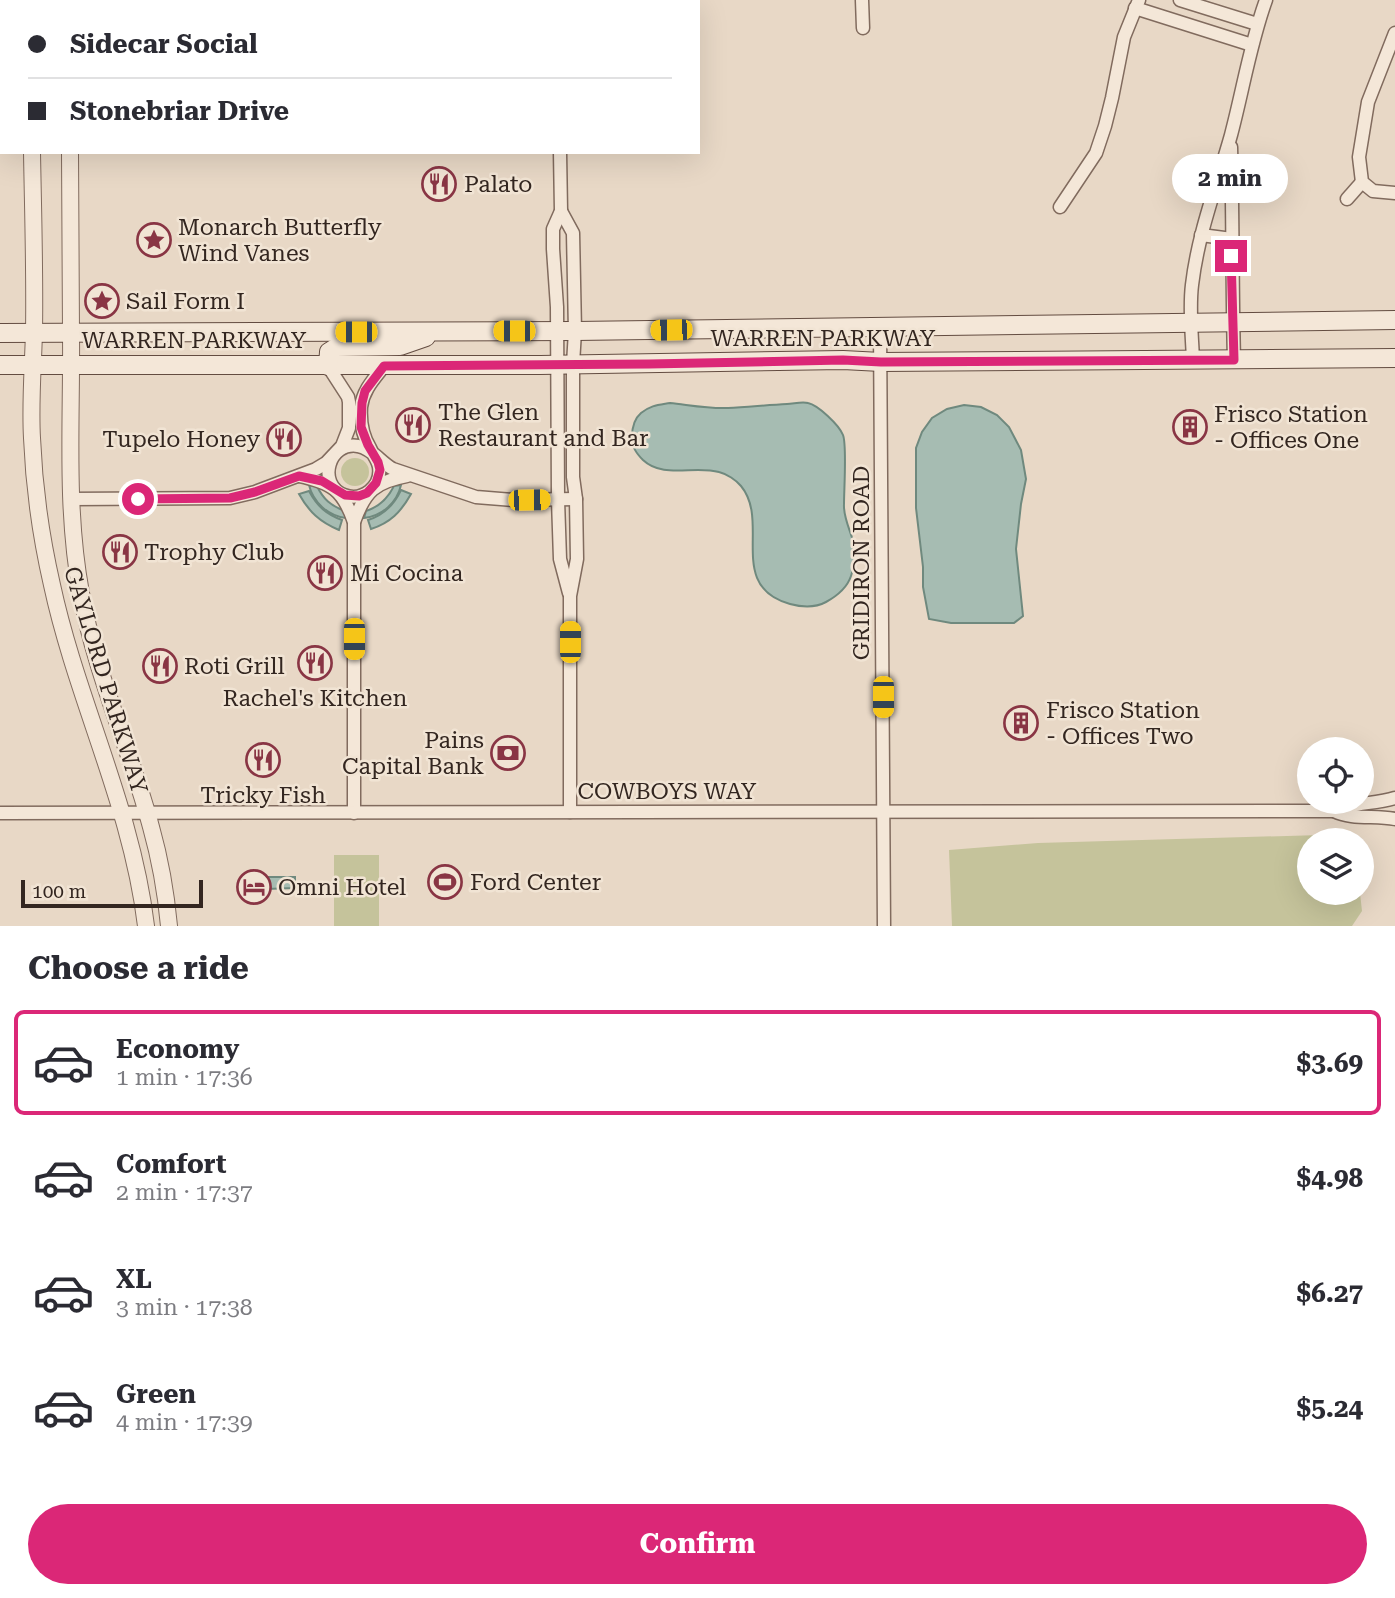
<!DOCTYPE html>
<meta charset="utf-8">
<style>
body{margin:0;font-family:"Roboto Serif",serif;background:#f2f2f3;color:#2b2b33;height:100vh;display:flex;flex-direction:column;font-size:26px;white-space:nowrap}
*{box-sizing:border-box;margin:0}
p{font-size:23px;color:#7c7c81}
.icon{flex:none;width:38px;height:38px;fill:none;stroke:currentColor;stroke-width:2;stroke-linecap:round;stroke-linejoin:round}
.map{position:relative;height:926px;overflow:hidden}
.details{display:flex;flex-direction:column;background:#fff;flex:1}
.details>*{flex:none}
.top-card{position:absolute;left:0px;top:0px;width:700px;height:154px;box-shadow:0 7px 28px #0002;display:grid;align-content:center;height:154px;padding:0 28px;background:#fff}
.buttons{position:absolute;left:1297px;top:737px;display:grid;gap:14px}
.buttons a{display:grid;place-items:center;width:77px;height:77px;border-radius:50%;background:#fff;box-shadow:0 7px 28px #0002;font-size:35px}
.scale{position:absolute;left:21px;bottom:18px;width:182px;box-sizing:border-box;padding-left:7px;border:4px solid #332620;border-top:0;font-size:19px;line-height:24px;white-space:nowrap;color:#332620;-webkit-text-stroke:5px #f1e4d4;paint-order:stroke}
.end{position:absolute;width:32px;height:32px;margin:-16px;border:9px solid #db2777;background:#fff;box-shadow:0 0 0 4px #fff}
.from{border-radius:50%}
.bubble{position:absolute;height:49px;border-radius:24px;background:#fff;box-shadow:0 7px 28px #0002;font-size:23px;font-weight:700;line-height:49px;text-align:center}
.car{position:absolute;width:21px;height:42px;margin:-21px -10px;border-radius:9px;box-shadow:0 0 5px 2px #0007;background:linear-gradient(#f5c518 24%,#345 0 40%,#f5c518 0 76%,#345 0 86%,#f5c518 0)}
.top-card b{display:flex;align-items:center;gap:24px;height:66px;font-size:26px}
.top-card b+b{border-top:2px solid #e1e1e2}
.top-card i{width:18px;height:18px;background:#2b2b33}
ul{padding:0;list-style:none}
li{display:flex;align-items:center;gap:21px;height:105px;margin:0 14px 10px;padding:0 14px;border:4px solid transparent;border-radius:10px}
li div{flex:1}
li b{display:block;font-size:26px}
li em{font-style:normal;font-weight:700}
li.active{border-color:#db2777}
li>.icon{width:63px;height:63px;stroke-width:1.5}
h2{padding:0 28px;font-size:32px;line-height:84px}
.cta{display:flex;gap:14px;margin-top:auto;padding:14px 28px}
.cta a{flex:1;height:80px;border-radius:42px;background:#db2777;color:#fff;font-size:28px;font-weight:700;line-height:80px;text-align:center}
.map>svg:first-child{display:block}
</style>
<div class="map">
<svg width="1395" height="926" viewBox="0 0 1395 926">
<rect width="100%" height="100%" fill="#e8d8c6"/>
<g fill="#c5c39b">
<circle cx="355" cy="472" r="14"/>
<path d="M1355,834V840H1309V892L1360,893L1362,911L1352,926H952L949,850L1038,843Z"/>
<rect x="334" y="855" width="45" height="71"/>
</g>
<g fill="#a6bcb2" stroke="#6f897e" stroke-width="2">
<path d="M670,403C689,405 709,409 728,408C748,407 767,405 787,404C793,404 802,401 808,403C818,405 839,425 843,435C847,445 844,489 844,504C843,520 853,534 855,550C856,559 854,567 851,576C847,588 837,596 826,602C815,608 801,607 790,604C726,586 771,522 741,486C736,480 727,474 719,472C694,465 663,479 643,460C636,453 632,447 632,437C632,428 634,419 641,413C651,405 658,405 670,403Z"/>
<path d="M964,405L981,407L997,415L1009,427L1021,450L1026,479L1021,504L1016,549L1023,616L1014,623H951L929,619L923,587V567L916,508V448L922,432L932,418L947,409Z"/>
<path d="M309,485L317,486C323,499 331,506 345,511L346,518C328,516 313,502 309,485Z"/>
<path d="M401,485C397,503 382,516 364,518L366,511C379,507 388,498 394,486Z"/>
<path d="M401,490L411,494C401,512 390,523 371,529L368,520C384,515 394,505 401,490Z"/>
<path d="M309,491C317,506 326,514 342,520L339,530C320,522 309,512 299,494Z"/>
<path d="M266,877H295V888L266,889Z"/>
</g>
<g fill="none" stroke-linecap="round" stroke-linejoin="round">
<g stroke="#816b5e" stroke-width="15">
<g id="minor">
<path d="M558,0V2"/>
<path d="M862,0L863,28"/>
<path d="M1180,0L1257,24"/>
<path d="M1135,8L1252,45"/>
<path d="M1395,33L1368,102L1359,157L1362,182L1373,191L1395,193"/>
<path d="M1231,147C1233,218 1232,288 1234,360"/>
<path d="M560,152L561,211L553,229V249L557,307L558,500L560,559L569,593"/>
<path d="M1347,199L1362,182"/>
<path d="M1060,207L1096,153L1105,126L1112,98L1124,37L1139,0"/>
<path d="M561,211L573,233L575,331L573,364V477L576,499L577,559L570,596V812"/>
<path d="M1201,235L1232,239"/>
<path d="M880,326L884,926"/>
<path d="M1193,360C1192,335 1189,309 1192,285C1198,233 1217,185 1231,135C1243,90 1250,44 1266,0"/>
<path d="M384,366C374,379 363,390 361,407C360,422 362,435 370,448C373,455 378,460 379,467C382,487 362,502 344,495C316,484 329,441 358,446C372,448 381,463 393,469L476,497L513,500L576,499"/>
<path d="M299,476C332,483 343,490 354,522V813"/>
<path d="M71,499L230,498L255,492L316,469L326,463L342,446L349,428V402L348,397L328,366"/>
<path d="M354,522C365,491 375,482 407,476"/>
<path d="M1334,811C1352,820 1375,815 1395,819"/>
<path d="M0,813L1334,811C1350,803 1376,804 1395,798"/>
</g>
</g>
<g stroke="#816b5e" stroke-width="18">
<g id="tertiary">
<path d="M32,0V2"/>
<path d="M70,2V0"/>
<path d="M32,152C33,212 35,272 34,332C33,368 30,403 32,438C34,487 41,537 52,585C77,701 132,807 146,926"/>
<path d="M70,152C70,212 71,273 71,333C72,419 65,507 81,593C95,673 130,748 151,827C160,859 166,893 169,926"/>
</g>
</g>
<g stroke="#634c41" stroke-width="20">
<g id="secondary">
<path d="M0,333L575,331L1395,320"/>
<path d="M0,365H540L843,360L881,362L1395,358"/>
<path d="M328,366L329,352L337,347L400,346L426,337"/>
</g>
</g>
<use href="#minor" stroke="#f4e7d8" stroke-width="12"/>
<use href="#tertiary" stroke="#f4e7d8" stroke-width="16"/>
<use href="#secondary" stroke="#f4e7d8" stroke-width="18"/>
</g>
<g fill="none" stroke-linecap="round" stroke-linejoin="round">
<path stroke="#db2777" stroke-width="9" d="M138,499L230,498L255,492L299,476L322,481L345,495L359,496L367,493L376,483L380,470L378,462L368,445L361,427L362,403L365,391L384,366L649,364L843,360L881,362L1234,360L1231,256"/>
</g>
<defs>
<g id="restaurant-ring" transform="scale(1.75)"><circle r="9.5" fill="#f1e4d4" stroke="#893544" stroke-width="1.5"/><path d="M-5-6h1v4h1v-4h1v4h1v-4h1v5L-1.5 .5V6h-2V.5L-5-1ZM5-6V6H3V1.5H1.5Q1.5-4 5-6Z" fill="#893544"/></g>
<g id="sight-ring" transform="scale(1.75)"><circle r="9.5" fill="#f1e4d4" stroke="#893544" stroke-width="1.5"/><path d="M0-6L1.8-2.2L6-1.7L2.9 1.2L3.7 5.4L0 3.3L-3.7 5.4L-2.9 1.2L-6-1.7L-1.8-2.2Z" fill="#893544"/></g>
<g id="building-ring" transform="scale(1.75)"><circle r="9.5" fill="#f1e4d4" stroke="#893544" stroke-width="1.5"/><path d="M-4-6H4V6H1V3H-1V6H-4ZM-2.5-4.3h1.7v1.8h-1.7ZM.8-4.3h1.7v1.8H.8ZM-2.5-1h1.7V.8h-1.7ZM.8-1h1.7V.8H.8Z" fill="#893544"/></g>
<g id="bank-ring" transform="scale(1.75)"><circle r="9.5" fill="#f1e4d4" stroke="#893544" stroke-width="1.5"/><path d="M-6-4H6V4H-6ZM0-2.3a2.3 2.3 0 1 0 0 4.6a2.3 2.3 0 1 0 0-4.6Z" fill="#893544"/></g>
<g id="stadium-ring" transform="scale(1.75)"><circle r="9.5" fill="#f1e4d4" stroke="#893544" stroke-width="1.5"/><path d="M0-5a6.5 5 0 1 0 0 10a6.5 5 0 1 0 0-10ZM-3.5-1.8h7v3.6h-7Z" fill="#893544"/></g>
<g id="hotel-ring" transform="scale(1.75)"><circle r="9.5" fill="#f1e4d4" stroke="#893544" stroke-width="1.5"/><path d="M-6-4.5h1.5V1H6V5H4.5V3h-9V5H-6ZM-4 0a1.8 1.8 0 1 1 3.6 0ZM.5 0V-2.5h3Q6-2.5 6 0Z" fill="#893544"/></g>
</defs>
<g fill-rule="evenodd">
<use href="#restaurant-ring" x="439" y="184"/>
<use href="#sight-ring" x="154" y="240"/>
<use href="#sight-ring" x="102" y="301"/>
<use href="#restaurant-ring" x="413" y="425"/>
<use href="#building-ring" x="1190" y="427"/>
<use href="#restaurant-ring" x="284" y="439"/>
<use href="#restaurant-ring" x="120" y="552"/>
<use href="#restaurant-ring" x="325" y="573"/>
<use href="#restaurant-ring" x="315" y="663"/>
<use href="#restaurant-ring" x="160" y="666"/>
<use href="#building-ring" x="1021" y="723"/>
<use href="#bank-ring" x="508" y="753"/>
<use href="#restaurant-ring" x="263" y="760"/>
<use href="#stadium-ring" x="445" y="882"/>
<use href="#hotel-ring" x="254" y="887"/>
</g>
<g text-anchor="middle" stroke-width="5" stroke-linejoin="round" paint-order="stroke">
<g font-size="23" fill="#332620" stroke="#f1e4d4" text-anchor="start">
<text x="464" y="192">Palato</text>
<text x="178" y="235">Monarch Butterfly<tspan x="178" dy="26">Wind Vanes</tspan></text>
<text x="126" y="309">Sail Form I</text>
<text x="438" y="420">The Glen<tspan x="438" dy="26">Restaurant and Bar</tspan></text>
<text x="1214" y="422">Frisco Station<tspan x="1214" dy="26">- Offices One</tspan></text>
<text x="260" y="447" text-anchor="end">Tupelo Honey</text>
<text x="144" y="560">Trophy Club</text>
<text x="350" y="581">Mi Cocina</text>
<text x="184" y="674">Roti Grill</text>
<text x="315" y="706" text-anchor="middle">Rachel's Kitchen</text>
<text x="1046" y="718">Frisco Station<tspan x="1046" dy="26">- Offices Two</tspan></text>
<text x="484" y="748" text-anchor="end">Pains<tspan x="484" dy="26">Capital Bank</tspan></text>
<text x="263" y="803" text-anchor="middle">Tricky Fish</text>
<text x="470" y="890">Ford Center</text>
<text x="278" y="895">Omni Hotel</text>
</g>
<g font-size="23" fill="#332620" stroke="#f1e4d4">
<text x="823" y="346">WARREN PARKWAY</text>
<text x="194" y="348">WARREN PARKWAY</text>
<text transform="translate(861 563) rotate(-90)" y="8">GRIDIRON ROAD</text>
<text transform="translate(106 680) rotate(73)" y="8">GAYLORD PARKWAY</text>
<text x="667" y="799">COWBOYS WAY</text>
</g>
</g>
</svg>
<div class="buttons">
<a><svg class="icon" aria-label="locate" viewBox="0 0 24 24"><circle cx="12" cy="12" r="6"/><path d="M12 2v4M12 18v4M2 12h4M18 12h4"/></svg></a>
<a><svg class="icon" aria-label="layers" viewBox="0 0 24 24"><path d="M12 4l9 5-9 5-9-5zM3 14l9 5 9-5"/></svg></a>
</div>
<div class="scale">100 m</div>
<i class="end from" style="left:138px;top:499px"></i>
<i class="end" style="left:1231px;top:256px"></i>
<div class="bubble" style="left:1172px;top:154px;width:116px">2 min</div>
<i class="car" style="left:671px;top:330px;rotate:269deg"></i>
<i class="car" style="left:514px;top:331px;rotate:270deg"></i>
<i class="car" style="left:356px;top:332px;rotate:270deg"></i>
<i class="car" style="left:529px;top:500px;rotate:89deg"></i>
<i class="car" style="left:354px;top:639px;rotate:180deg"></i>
<i class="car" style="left:570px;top:642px;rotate:0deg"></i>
<i class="car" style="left:883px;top:697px;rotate:180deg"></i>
<div class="top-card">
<b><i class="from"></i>Sidecar Social</b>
<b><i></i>Stonebriar Drive</b>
</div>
</div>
<section class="details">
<h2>Choose a ride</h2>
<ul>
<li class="active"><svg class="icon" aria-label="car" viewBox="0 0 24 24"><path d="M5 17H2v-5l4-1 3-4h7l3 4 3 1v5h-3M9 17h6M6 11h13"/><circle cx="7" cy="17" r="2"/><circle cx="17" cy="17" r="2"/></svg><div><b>Economy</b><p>1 min · 17:36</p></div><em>$3.69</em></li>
<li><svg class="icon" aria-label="car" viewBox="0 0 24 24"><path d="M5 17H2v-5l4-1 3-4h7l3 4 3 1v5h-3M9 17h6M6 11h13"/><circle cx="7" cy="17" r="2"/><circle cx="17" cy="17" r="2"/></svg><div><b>Comfort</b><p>2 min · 17:37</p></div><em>$4.98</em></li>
<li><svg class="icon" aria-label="car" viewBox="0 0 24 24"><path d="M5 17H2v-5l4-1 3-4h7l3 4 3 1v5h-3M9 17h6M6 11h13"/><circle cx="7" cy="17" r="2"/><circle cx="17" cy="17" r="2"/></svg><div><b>XL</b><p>3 min · 17:38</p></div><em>$6.27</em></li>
<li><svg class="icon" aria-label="car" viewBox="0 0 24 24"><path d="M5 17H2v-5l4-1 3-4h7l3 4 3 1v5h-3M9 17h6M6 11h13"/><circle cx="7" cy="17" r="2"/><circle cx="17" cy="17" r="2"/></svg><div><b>Green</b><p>4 min · 17:39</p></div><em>$5.24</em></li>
</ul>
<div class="cta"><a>Confirm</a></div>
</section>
